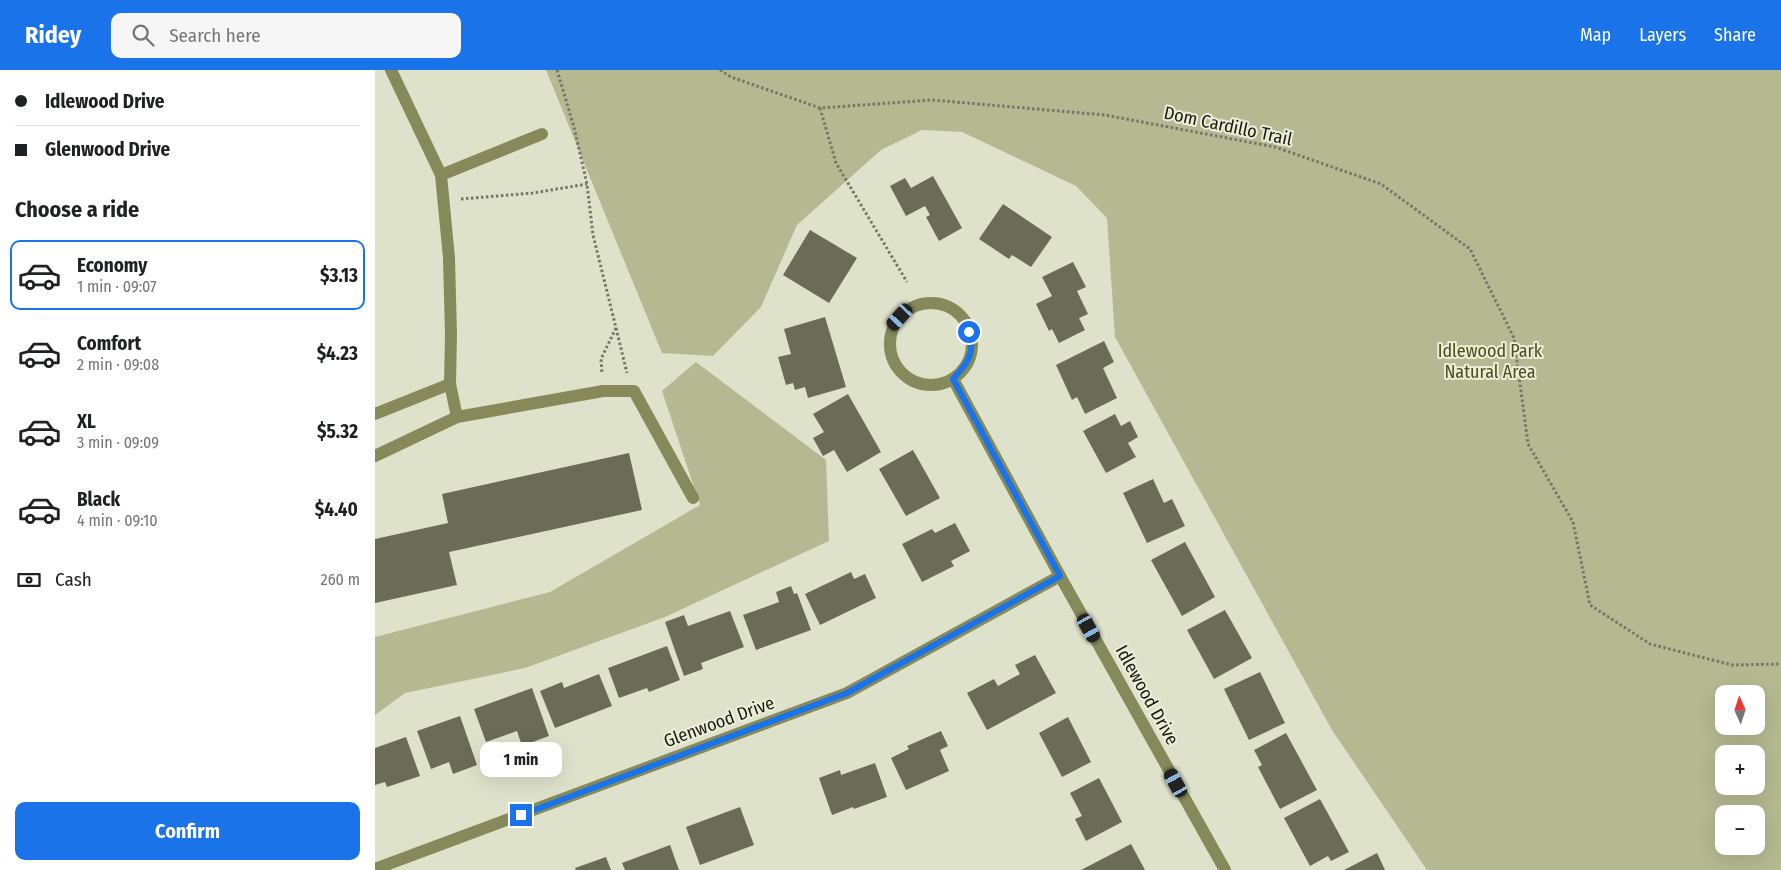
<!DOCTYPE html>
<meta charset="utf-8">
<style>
body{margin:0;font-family:"Fira Sans Condensed",sans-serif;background:#f6f6f6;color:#202124;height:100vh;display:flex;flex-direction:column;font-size:19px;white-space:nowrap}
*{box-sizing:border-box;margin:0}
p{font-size:16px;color:#757577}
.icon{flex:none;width:28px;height:28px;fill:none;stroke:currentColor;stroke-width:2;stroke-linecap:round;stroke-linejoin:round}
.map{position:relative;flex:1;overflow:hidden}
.side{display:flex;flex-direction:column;background:#fff;width:375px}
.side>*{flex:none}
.hud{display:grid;align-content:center;height:110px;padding:0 15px;background:#fff}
.needle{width:32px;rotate:357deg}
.tools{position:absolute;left:1340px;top:615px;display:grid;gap:10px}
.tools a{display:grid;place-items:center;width:50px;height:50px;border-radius:10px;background:#fff;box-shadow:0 5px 20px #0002;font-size:25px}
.end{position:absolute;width:22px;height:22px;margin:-11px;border:6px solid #1a73e8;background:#fff;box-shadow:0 0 0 2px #fff}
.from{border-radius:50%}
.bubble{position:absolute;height:35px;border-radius:10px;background:#fff;box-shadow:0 5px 20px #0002;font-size:16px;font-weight:700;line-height:35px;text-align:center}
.car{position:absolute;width:15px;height:30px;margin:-15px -8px;border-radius:6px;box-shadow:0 0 4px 1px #0007;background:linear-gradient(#222 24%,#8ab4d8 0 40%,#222 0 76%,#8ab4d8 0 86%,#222 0)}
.hud b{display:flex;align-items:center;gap:18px;height:48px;font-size:19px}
.hud b+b{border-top:1px solid #e0e0e0}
.hud i{width:12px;height:12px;background:#202124}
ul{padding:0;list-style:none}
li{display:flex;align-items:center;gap:15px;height:70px;margin:0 10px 8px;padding:0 5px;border:2px solid transparent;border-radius:10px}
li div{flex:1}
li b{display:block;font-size:19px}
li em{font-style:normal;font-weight:700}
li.selected{border-color:#1a73e8}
li>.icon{width:45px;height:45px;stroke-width:1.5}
h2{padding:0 15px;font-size:22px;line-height:60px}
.pay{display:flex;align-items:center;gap:12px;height:55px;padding:0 15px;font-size:19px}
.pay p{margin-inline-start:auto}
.cta{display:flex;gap:10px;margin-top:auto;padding:10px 15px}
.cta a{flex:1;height:58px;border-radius:10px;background:#1a73e8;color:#fff;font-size:20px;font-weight:700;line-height:58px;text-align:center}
header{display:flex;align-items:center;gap:30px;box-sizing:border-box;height:70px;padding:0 25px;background:#1a73e8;color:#fff}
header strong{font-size:24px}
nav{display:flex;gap:28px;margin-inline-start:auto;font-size:18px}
.search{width:350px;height:45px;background:#f6f6f6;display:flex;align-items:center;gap:12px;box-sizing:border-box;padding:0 18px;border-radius:10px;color:#757577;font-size:19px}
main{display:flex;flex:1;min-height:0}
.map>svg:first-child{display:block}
</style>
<header>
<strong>Ridey</strong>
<div class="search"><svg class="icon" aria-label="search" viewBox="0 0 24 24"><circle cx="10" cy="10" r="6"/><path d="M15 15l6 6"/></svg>Search here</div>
<nav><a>Map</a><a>Layers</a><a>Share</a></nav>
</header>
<main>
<section class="side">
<div class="hud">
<b><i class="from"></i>Idlewood Drive</b>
<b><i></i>Glenwood Drive</b>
</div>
<h2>Choose a ride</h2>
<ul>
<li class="selected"><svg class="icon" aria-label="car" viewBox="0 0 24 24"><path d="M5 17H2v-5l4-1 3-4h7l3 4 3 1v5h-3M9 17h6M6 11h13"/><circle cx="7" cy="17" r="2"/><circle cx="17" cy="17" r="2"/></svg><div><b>Economy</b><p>1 min · 09:07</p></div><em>$3.13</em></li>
<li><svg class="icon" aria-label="car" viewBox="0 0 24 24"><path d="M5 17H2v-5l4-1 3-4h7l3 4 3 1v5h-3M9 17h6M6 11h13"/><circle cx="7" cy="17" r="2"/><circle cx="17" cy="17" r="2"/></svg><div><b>Comfort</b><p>2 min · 09:08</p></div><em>$4.23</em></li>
<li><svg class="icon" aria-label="car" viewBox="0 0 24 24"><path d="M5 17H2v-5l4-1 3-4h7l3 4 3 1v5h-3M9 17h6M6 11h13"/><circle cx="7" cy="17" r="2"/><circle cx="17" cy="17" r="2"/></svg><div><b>XL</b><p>3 min · 09:09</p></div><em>$5.32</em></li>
<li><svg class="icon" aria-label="car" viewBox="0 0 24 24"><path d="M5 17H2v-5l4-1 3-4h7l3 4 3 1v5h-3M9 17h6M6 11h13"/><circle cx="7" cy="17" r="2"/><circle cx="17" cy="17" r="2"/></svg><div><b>Black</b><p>4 min · 09:10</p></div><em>$4.40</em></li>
</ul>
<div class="pay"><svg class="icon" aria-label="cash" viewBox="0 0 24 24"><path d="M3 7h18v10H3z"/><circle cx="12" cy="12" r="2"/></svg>Cash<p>260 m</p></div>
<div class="cta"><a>Confirm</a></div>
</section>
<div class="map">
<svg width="1406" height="800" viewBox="0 0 1406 800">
<rect width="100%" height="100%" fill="#dfe2cb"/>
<g fill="#b5b991" fill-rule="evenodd">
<path d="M171,0H1406V800H1052L957,660L740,267L732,148L701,116L587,62L547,60L506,80L422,155L386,237L338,286L287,283ZM1349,624H1381V656H1349ZM1349,684H1381V716H1349ZM1349,744H1381V776H1349Z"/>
<path d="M321,292L451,390L454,471L290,547L150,598L30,623L0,645V567L175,522L325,435L287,321Z"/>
</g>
<g fill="#6a6c58">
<path d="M558,106L587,158L564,171L551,147L555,145L550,136L531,146L515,116L530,108L536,118Z"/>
<path d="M628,134L677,167L656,197L637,185L634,189L604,169Z"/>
<path d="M435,160L482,188L454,233L408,205Z"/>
<path d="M698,192L711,217L702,221L713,244L704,248L710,260L684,273L677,259L674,261L661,234L677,226L667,207Z"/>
<path d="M450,247L471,317L433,328L430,317L420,320L418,313L411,315L403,287L416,284L409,259Z"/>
<path d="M729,271L739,292L728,298L742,328L710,344L702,327L697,330L681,295Z"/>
<path d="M473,324L506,382L472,402L459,380L448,386L438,368L449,362L438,344Z"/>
<path d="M740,344L746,356L755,351L763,367L753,373L761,387L731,403L708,361Z"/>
<path d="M538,380L565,428L531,446L504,399Z"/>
<path d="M254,383L267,440L74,482L82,515L0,533V469L73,453L67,424Z"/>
<path d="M778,409L789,433L797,429L810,456L772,473L748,423Z"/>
<path d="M580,453L595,481L576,491L579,496L547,512L527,474L557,459L560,463Z"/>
<path d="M810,472L840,527L807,546L776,490Z"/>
<path d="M476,502L479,509L490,504L501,528L445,555L430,524Z"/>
<path d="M416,516L419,524L422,523L436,560L381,580L368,545L404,532L401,522Z"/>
<path d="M850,540L877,588L839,609L812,560Z"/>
<path d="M355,541L369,577L326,593L328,599L309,606L290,552L309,545L313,556Z"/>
<path d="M292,576L305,610L274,622L272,618L244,628L233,598Z"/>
<path d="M660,585L681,623L612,660L592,623L619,609L623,616L645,604L640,595Z"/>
<path d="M885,602L910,653L874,670L849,619Z"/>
<path d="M224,604L237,636L180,658L165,621L187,612L189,618Z"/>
<path d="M157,618L174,666L147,676L142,661L111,672L99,639Z"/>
<path d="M85,646L102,695L78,704L74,692L56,699L42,661Z"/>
<path d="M693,647L716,692L687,707L664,663Z"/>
<path d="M566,661L573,676L565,680L574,701L531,720L516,688L534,679L532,676Z"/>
<path d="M911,663L942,720L905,739L883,697L887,695L879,680Z"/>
<path d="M31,667L45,706L12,717L10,712L0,715V678Z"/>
<path d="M500,693L512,727L479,739L478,737L457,745L444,708L465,700L466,705Z"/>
<path d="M724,708L747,752L711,771L700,749L707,746L695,723Z"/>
<path d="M945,729L974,782L956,791L953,786L935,796L909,748Z"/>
<path d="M365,737L379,775L325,795L311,757Z"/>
<path d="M756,774L770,800H706Z"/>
<path d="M295,775L304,800H250L247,793Z"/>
<path d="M1002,783L1010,800H969Z"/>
<path d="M231,787L236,800H201L200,798Z"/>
</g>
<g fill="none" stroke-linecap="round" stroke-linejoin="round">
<g stroke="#747667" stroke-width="3" stroke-dasharray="2.5 2.5" stroke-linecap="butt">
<path d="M182,0L199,57L212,114L218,165L241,258L226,289L227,304"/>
<path d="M345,0L356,7L445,38L557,30L730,45L900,77L1006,114L1095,179L1139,268L1153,374L1198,452L1215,535L1275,574L1357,595L1406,594"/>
<path d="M445,38L461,93L532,212"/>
<path d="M86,129L158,123L212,114"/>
<path d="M241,258L252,303"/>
</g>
<g stroke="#868a5a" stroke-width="12">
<path d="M16,0L66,105"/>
<path d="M75,314L82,347L228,321H259L318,428"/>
<path d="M0,344L75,314L76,265L74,188L66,105L167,64"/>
<path d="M0,386L82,347"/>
</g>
<g stroke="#868a5a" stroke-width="12">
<circle cx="556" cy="274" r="41"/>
<path d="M578,309L685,506L850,800"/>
<path d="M0,799L472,623L685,506"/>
</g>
</g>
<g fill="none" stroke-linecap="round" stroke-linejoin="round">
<path stroke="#1a73e8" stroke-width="6" d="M146,745L472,623L685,506L578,309C592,294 601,283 594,262"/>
</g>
<g text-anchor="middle" stroke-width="4" stroke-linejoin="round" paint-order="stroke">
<g font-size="18" fill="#1a1a12" stroke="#ecefd8">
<text transform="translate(853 56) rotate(12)" y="6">Dom Cardillo Trail</text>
<text transform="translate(772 625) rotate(61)" y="6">Idlewood Drive</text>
<text transform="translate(344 652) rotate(-20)" y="6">Glenwood Drive</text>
</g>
<g font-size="18" fill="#4b4d1b" stroke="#ecefd8">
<text x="1115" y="287">Idlewood Park<tspan x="1115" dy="21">Natural Area</tspan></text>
</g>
</g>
</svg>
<div class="tools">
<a><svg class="needle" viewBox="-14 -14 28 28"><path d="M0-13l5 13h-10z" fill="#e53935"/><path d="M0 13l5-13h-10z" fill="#757577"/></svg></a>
<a>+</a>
<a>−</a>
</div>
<i class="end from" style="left:594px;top:262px"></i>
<i class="end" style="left:146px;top:745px"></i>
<div class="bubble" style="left:105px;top:672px;width:82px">1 min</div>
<i class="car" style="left:525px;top:247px;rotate:222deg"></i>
<i class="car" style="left:714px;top:558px;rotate:151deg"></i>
<i class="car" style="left:801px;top:713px;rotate:331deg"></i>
</div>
</main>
